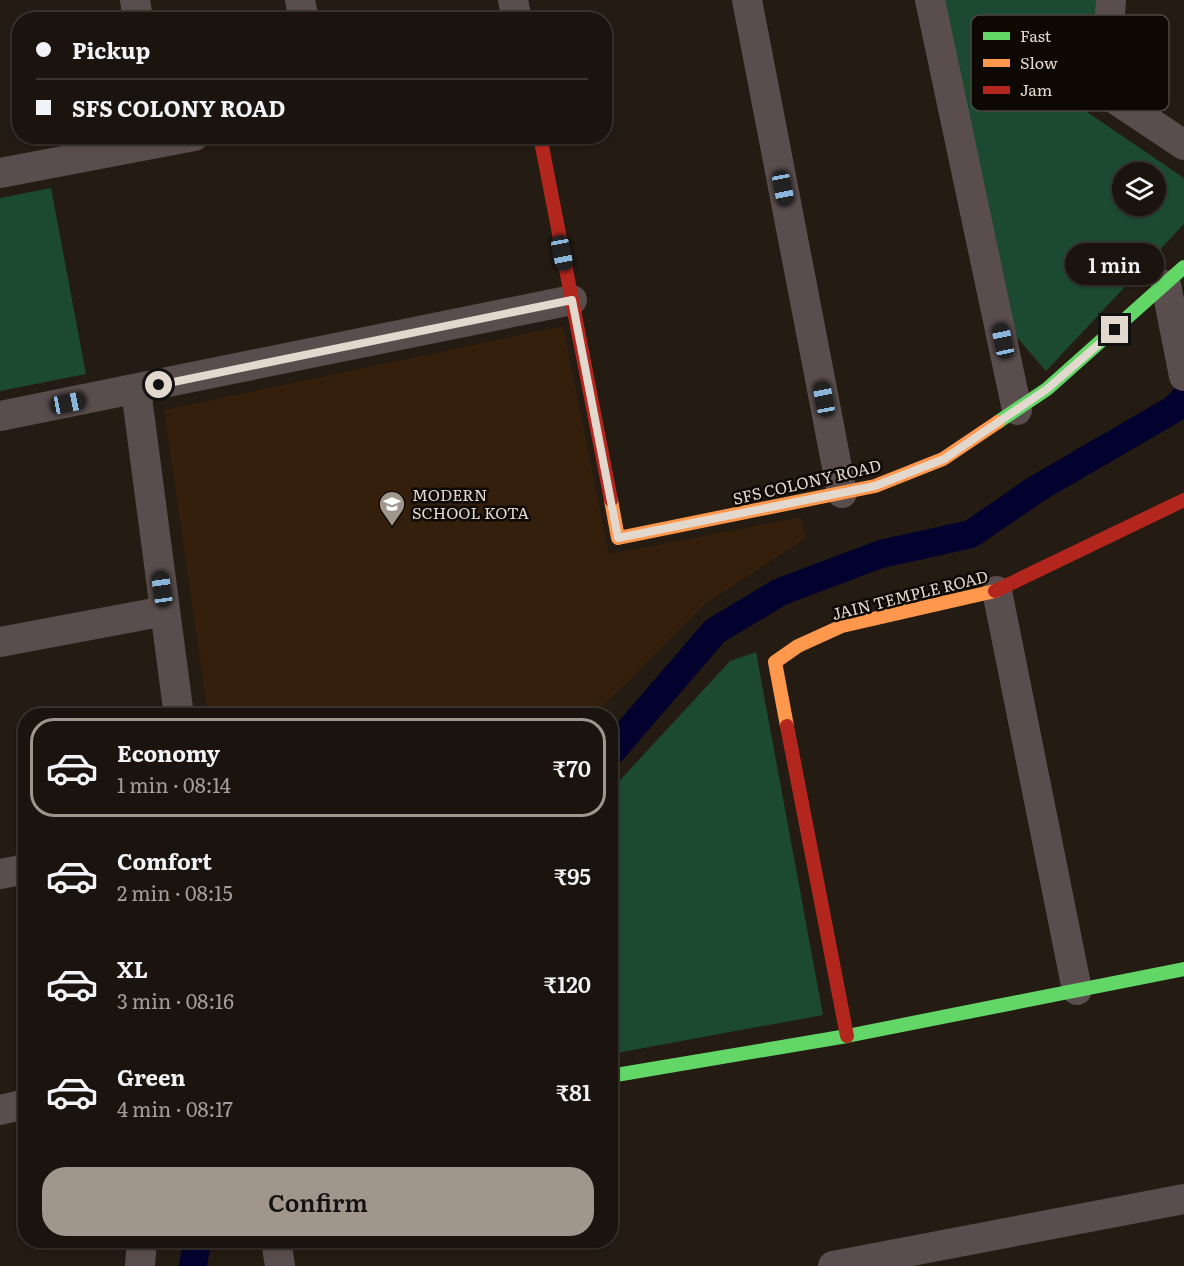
<!DOCTYPE html>
<meta charset="utf-8">
<style>
body{margin:0;font-family:Literata,serif;background:#241d17;color:#f1f3f6;height:100vh;display:flex;flex-direction:column;font-size:22px;white-space:nowrap}
*{box-sizing:border-box;margin:0}
p{font-size:20px;color:#a09e9e}
.icon{flex:none;width:33px;height:33px;fill:none;stroke:currentColor;stroke-width:2;stroke-linecap:round;stroke-linejoin:round}
.map{position:relative;flex:1;overflow:hidden}
.side{position:absolute;left:18px;top:708px;width:600px;height:540px;display:flex;flex-direction:column;background:#1b140e;border-radius:24px;box-shadow:0 2px 4px #0004,0 0 0 2px #39332e}
.side>*{flex:none}
.banner{position:absolute;left:12px;top:12px;width:600px;height:132px;border-radius:24px;box-shadow:0 2px 4px #0004,0 0 0 2px #39332e;display:grid;align-content:center;height:132px;padding:0 24px;background:#1b140e}
.fabs{position:absolute;left:1112px;top:162px;display:grid;gap:12px}
.fabs a{display:grid;place-items:center;width:54px;height:54px;border-radius:50%;background:#1b140e;box-shadow:0 2px 4px #0004,0 0 0 2px #39332e;font-size:30px}
.end{position:absolute;width:27px;height:27px;margin:-14px;border:8px solid #e3d8ce;background:#111;box-shadow:0 0 0 3px #111}
.from{border-radius:50%}
.bubble{position:absolute;height:42px;border-radius:21px;background:#1b140e;box-shadow:0 2px 4px #0004,0 0 0 2px #39332e;font-size:20px;font-weight:600;line-height:42px;text-align:center}
.car{position:absolute;width:18px;height:36px;margin:-18px -9px;border-radius:8px;box-shadow:0 0 4px 2px #0007;background:linear-gradient(#222 24%,#8ab4d8 0 40%,#222 0 76%,#8ab4d8 0 86%,#222 0)}
.banner b{display:flex;align-items:center;gap:21px;height:57px;font-size:22px}
.banner b+b{border-top:2px solid #39332e}
.banner i{width:15px;height:15px;background:#f1f3f6}
ul{padding:10px 0 0;list-style:none}
li{display:flex;align-items:center;gap:18px;height:99px;margin:0 12px 9px;padding:0 12px;border:3px solid transparent;border-radius:24px}
li div{flex:1}
li b{display:block;font-size:22px}
li em{font-style:normal;font-weight:600}
li.current{border-color:#a0968c}
li>.icon{width:54px;height:54px;stroke-width:1.5}
.cta{display:flex;gap:12px;margin-top:auto;padding:12px 24px}
.cta a{flex:1;height:69px;border-radius:24px;background:#a0968c;color:#111;font-size:24px;font-weight:600;line-height:69px;text-align:center}
.map>svg:first-child{display:block}
</style>
<div class="map">
<svg width="1184" height="1266" viewBox="0 0 1184 1266">
<rect width="100%" height="100%" fill="#241b12"/>
<path fill="#331f0b" d="M563,326L609,554L801,517L806,538L705,604L628,682L592,715H208L164,410Z"/>
<g fill="#1b4a31" fill-rule="evenodd">
<path d="M942,0H1097V10L1087,30V112L1184,178V224L1046,371L1015,335ZM1122,172H1155V206H1122Z"/>
<path d="M51,188L86,374L0,391V198Z"/>
<path d="M756,652L823,1015L611,1054V790L730,661Z"/>
</g>
<g fill="none" stroke-linecap="round" stroke-linejoin="round">
<g stroke="#03022f" stroke-width="28">
<path d="M610,753L715,631L780,592L881,554L971,534L1038,488L1174,409L1184,399"/>
<path d="M193,1266L197,1240"/>
</g>
<g stroke="#5a4d4d" stroke-width="30">
<path d="M135,0L138,20"/>
<path d="M300,0L304,20"/>
<path d="M513,0L517,20"/>
<path d="M747,0L842,493"/>
<path d="M930,0L1017,410"/>
<path d="M1111,0L1109,27L1094,85L1184,145"/>
<path d="M0,173L194,136"/>
<path d="M1166,285L1184,376"/>
<path d="M136,390L179,716"/>
<path d="M0,416L572,300"/>
<path d="M997,591L1077,990"/>
<path d="M0,642L165,611"/>
<path d="M0,874L26,869"/>
<path d="M0,1110L26,1104"/>
<path d="M276,1240L280,1266"/>
<path d="M140,1266L142,1240"/>
<path d="M833,1266L1184,1199"/>
</g>
<g stroke="#63d668" stroke-width="14">
<path d="M998,422L1047,389L1184,267"/>
<path d="M610,1076L847,1036L1184,969"/>
</g>
<g stroke="#ff974d" stroke-width="14">
<path d="M611,500L618,538L875,486L943,459L998,422"/>
<path d="M787,726L775,662L798,646L842,626L995,591"/>
</g>
<g stroke="#b3261e" stroke-width="14">
<path d="M540,136L611,500"/>
<path d="M995,591L1184,500"/>
<path d="M787,726L847,1036"/>
</g>
</g>
<g fill="none" stroke-linecap="round" stroke-linejoin="round">
<path stroke="#e3d8ce" stroke-width="8" d="M159,385L572,300L618,538L875,486L944,459L1047,389L1115,330"/>
</g>
<defs>
<g id="school-pin" transform="scale(1.35)"><path d="M0 17L-7.5 6A9.5 9.5 0 1 1 7.5 6Z" fill="#a0968c" stroke="#0e0803"/><path d="M0-5L7-2L0 1L-7-2ZM-4 1L0 2.5L4 1V4Q0 6-4 4Z" fill="#fff"/></g>
</defs>
<g fill-rule="evenodd">
<use href="#school-pin" x="392" y="504"/>
</g>
<g text-anchor="middle" stroke-width="5" stroke-linejoin="round" paint-order="stroke">
<g font-size="16" fill="#e3d8ce" stroke="#0e0803">
<text transform="translate(807 482) rotate(-13)" y="6">SFS COLONY ROAD</text>
<text transform="translate(910 595) rotate(-14)" y="6">JAIN TEMPLE ROAD</text>
</g>
<g font-size="16" fill="#e3d8ce" stroke="#0e0803" text-anchor="start">
<text x="412" y="501">MODERN<tspan x="412" dy="18">SCHOOL KOTA</tspan></text>
</g>
</g>
<rect x="971" y="15" width="198" height="96" rx="9" fill="#0e0803" stroke="#4e4640" stroke-width="1.5"/>
<rect x="983" y="32" width="27" height="8" fill="#63d668"/>
<rect x="983" y="59" width="27" height="8" fill="#ff974d"/>
<rect x="983" y="86" width="27" height="8" fill="#b3261e"/>
<g font-size="16" fill="#e3d8ce">
<text x="1020" y="42">Fast</text>
<text x="1020" y="69">Slow</text>
<text x="1020" y="96">Jam</text>
</g>
</svg>
<div class="fabs">
<a><svg class="icon" aria-label="layers" viewBox="0 0 24 24"><path d="M12 4l9 5-9 5-9-5zM3 14l9 5 9-5"/></svg></a>
</div>
<i class="end from" style="left:159px;top:385px"></i>
<i class="end" style="left:1115px;top:330px"></i>
<div class="bubble" style="left:1065px;top:243px;width:99px">1 min</div>
<i class="car" style="left:783px;top:188px;rotate:169deg"></i>
<i class="car" style="left:562px;top:253px;rotate:169deg"></i>
<i class="car" style="left:1003px;top:341px;rotate:348deg"></i>
<i class="car" style="left:824px;top:399px;rotate:349deg"></i>
<i class="car" style="left:68px;top:403px;rotate:79deg"></i>
<i class="car" style="left:162px;top:589px;rotate:352deg"></i>
<div class="banner">
<b><i class="from"></i>Pickup</b>
<b><i></i>SFS COLONY ROAD</b>
</div>
<section class="side">
<ul>
<li class="current"><svg class="icon" aria-label="car" viewBox="0 0 24 24"><path d="M5 17H2v-5l4-1 3-4h7l3 4 3 1v5h-3M9 17h6M6 11h13"/><circle cx="7" cy="17" r="2"/><circle cx="17" cy="17" r="2"/></svg><div><b>Economy</b><p>1 min · 08:14</p></div><em>₹70</em></li>
<li><svg class="icon" aria-label="car" viewBox="0 0 24 24"><path d="M5 17H2v-5l4-1 3-4h7l3 4 3 1v5h-3M9 17h6M6 11h13"/><circle cx="7" cy="17" r="2"/><circle cx="17" cy="17" r="2"/></svg><div><b>Comfort</b><p>2 min · 08:15</p></div><em>₹95</em></li>
<li><svg class="icon" aria-label="car" viewBox="0 0 24 24"><path d="M5 17H2v-5l4-1 3-4h7l3 4 3 1v5h-3M9 17h6M6 11h13"/><circle cx="7" cy="17" r="2"/><circle cx="17" cy="17" r="2"/></svg><div><b>XL</b><p>3 min · 08:16</p></div><em>₹120</em></li>
<li><svg class="icon" aria-label="car" viewBox="0 0 24 24"><path d="M5 17H2v-5l4-1 3-4h7l3 4 3 1v5h-3M9 17h6M6 11h13"/><circle cx="7" cy="17" r="2"/><circle cx="17" cy="17" r="2"/></svg><div><b>Green</b><p>4 min · 08:17</p></div><em>₹81</em></li>
</ul>
<div class="cta"><a>Confirm</a></div>
</section>
</div>
